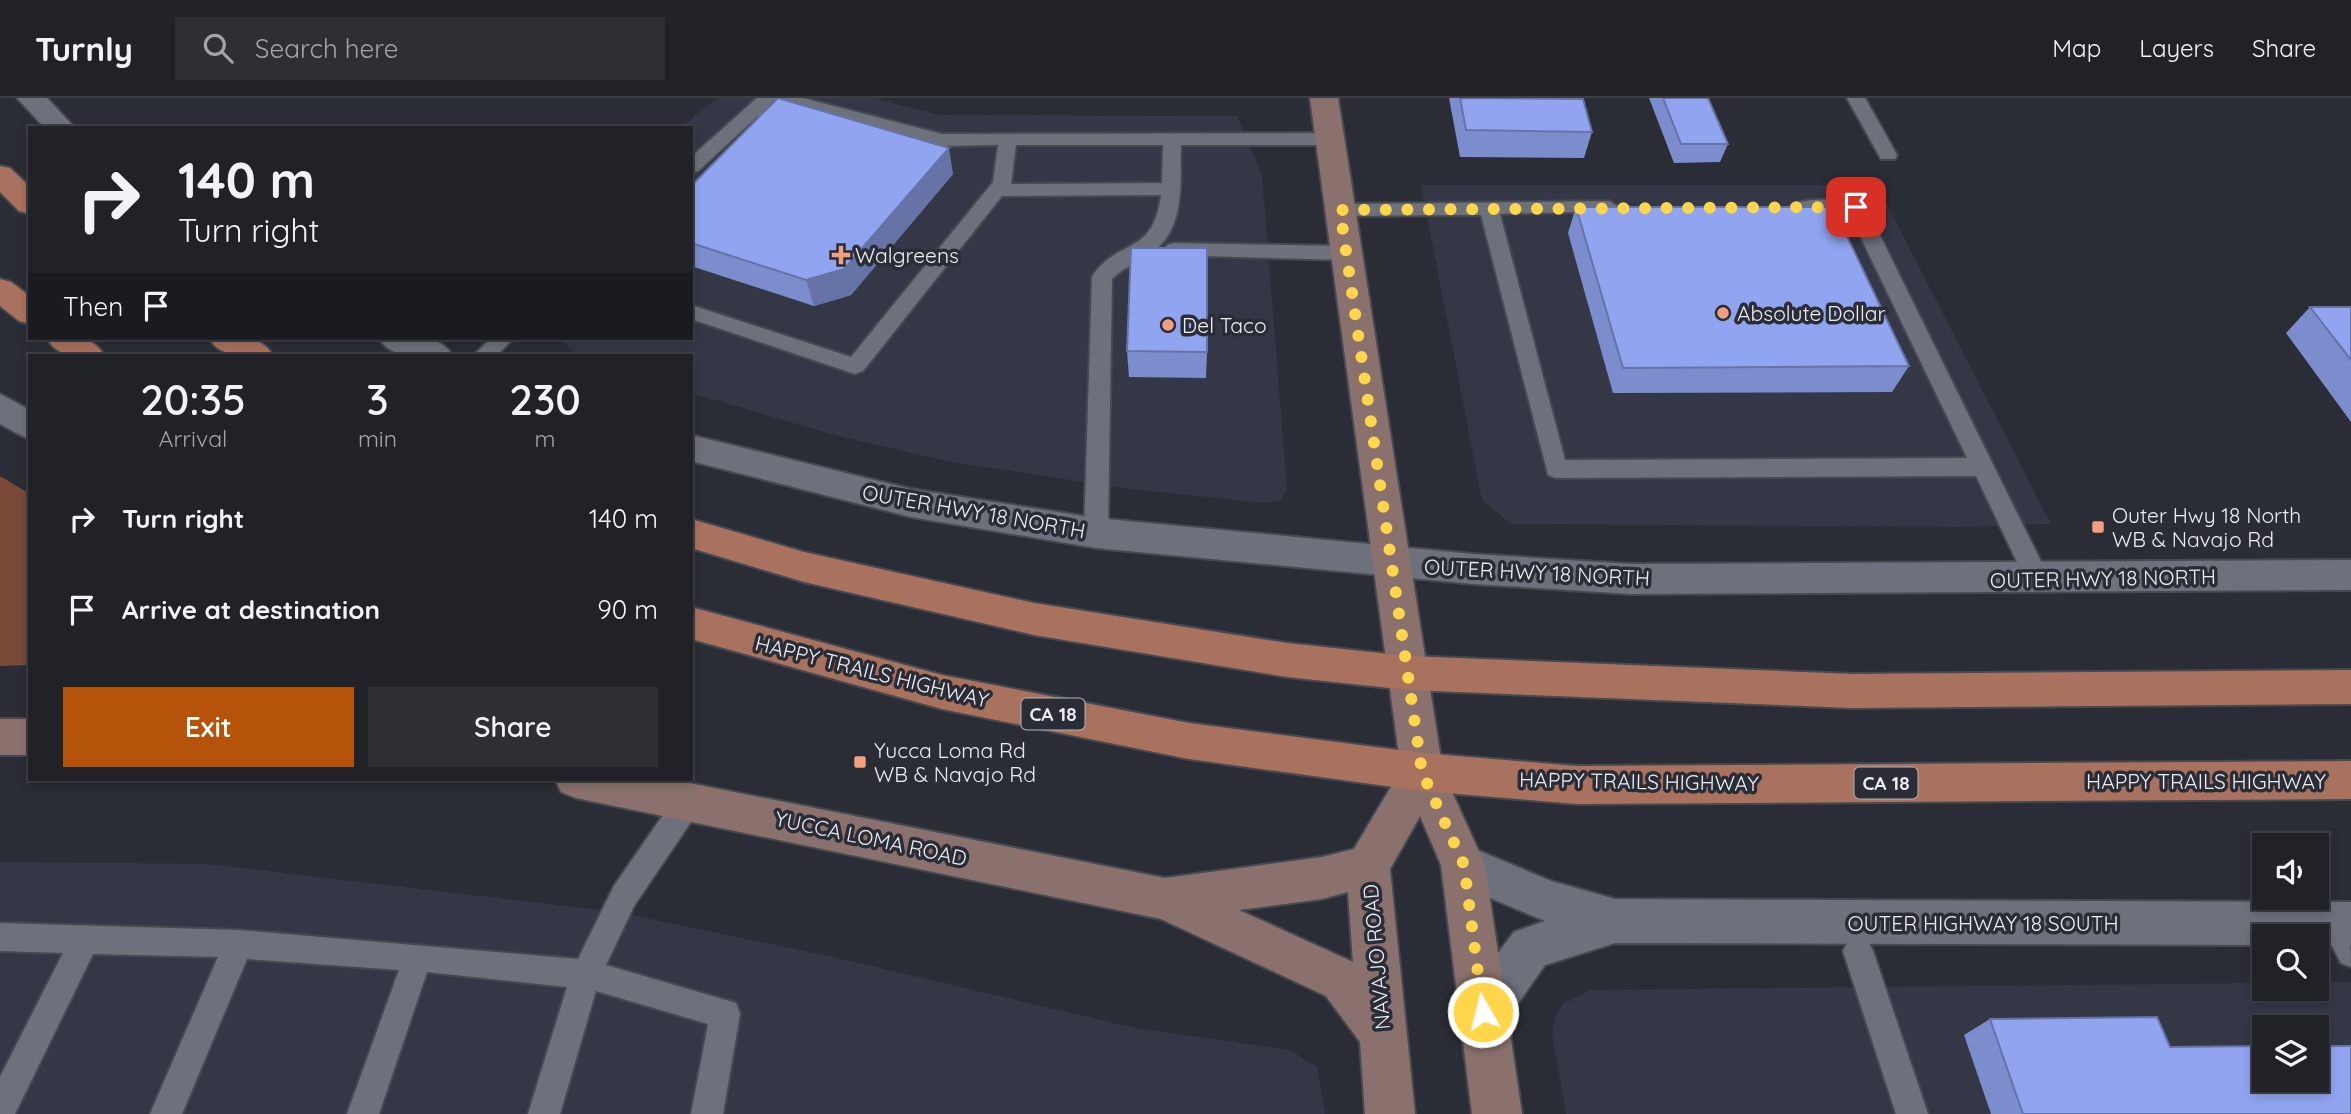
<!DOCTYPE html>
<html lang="en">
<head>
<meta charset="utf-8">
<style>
  :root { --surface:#202228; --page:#2d2f34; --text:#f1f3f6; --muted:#a2a4a8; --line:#3d3f45; --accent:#b45309 }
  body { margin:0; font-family:Quicksand,sans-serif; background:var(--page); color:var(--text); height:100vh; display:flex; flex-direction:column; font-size:26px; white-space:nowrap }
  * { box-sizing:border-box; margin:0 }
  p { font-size:23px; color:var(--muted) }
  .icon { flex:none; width:38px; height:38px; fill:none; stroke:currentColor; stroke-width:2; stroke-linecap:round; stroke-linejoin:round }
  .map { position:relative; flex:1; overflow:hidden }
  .drawer { position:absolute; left:28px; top:256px; width:665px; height:427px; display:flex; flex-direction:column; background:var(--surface); border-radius:0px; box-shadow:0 4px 10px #0003,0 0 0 2px var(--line) }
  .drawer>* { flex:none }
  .hud { position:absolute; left:28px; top:28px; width:665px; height:214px; border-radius:0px; box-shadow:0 4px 10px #0003,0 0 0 2px var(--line); background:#202228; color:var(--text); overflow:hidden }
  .fabs { position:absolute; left:2252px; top:735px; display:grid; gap:14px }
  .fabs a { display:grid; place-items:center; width:77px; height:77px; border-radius:0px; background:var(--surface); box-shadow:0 4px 10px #0003,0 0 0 2px var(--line); font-size:35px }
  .pin { position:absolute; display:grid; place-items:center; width:60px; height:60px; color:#fff; margin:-30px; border-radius:14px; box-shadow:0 4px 10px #0006 }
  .me { position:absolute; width:77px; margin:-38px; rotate:352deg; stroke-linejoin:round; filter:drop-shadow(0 0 5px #0008) }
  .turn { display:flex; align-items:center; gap:24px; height:147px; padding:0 35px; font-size:32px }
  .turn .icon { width:91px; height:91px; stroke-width:2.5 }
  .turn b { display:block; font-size:49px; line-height:60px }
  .then { display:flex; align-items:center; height:66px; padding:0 35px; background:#0003; gap:14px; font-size:26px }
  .eta { display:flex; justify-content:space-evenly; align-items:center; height:119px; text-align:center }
  .eta b { font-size:42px; font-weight:600; line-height:49px }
  .primary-button { display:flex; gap:14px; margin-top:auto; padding:14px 35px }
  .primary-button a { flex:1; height:80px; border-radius:0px; background:var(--accent); color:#fff; font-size:28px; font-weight:600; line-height:80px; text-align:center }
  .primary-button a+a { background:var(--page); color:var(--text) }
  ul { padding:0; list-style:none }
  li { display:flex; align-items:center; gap:21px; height:91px; padding:0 35px }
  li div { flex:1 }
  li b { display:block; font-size:26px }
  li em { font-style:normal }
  header { display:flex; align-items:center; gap:42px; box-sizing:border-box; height:98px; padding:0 35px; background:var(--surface); border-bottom:2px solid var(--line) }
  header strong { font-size:33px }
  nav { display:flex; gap:38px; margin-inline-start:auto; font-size:24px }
  .search { width:490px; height:63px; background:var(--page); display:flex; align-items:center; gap:18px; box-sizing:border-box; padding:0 24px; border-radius:0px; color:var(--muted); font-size:26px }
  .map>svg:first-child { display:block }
</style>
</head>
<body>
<header>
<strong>Turnly</strong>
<div class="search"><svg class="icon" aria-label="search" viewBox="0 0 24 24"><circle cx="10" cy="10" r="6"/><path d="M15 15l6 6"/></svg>Search here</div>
<nav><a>Map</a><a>Layers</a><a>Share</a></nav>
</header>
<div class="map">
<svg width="2351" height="1016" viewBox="0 0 2351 1016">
  <rect width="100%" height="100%" fill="#2b2d36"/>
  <path fill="#343846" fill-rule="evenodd" d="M718,0H873L939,17L1237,18L1262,78L1287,392L1280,402L1265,405L1131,391L951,364L835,337L691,295V257H575L565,245L550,240H691V30H679Z
    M1421,87H1877L2051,426L1967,429L1511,426L1482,402Z
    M0,764L208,766L617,814L833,859L1135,930L1290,952L1317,969L1325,1016H0Z
    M2317,884H2351V1016H1566L1552,936L1555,919L1564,905L1591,892L2264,885V891H2317ZM2264,929H2317V982H2264Z"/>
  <path fill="#794a37" d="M0,378L30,396V567L0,568Z"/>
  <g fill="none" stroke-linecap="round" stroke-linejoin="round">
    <g stroke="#474950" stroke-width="4">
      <path id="service" d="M757,0H803L942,36L1330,35L1339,41L1330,47H1181C1180,83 1186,129 1153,154C1139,164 1124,169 1112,181L1108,435L1104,442L1096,444L1088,442L1084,435L1092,179C1117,139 1153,160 1161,97L1002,98L863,273L855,276L691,221V207L851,259L993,84L998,47L942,48L774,2L768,9L802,18L805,22L802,26L796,27L758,18L698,73L691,75V59ZM1016,47H1163L1162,85L1011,86Z
        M1847,0H1865L1897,57L1895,61H1881Z
        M1609,103L1619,109L1616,113L1500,116L1565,362L1967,360L1849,115H1799L1789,109C1797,99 1858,99 1866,109L2049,480L2046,487L2037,490L2028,487L1976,378L1556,380L1548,377L1481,117L1340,118L1330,112L1340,106Z
        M1174,145L1346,148L1356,155L1346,162L1167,157L1164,152L1167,147Z
        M491,240H514L497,257H474Z
        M689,691L699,694L703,703L699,712L634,808L606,867L736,905L740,916L723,1016H691L708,926L596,893L560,1016H528L567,889L427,874L379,1016H347L399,872L247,861L182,1016H150L218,859L93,856L15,1016H0V979L63,855L0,853V825L239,832L578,861L614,788L679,694Z
        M2335,813C2351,822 2351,848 2351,869L2341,865L2321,827L2325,817Z
        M1858,839L1868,843L1873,853L1928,1016H1896L1843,853L1848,843Z"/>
    </g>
    <g stroke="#474950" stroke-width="4">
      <path id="tertiary" d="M17,0H47L75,30H45Z
        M379,240C402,240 438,233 452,257C429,258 391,263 379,240Z
        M0,296L30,312V342L0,326Z
        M691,337L911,391L1096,420L1473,456L1631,466L2351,462V492L1631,496L1473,486L1096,450L911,419L691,363Z
        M1463,746L1551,783L1615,801L2351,804V848H2317V838H2264V847L1615,845L1545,867L1500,931L1483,938L1466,931L1459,914L1466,897L1514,834L1545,823L1447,782L1441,767L1447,752Z"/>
    </g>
    <g stroke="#474950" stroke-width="4">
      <path id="secondary" d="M1310,0H1338L1443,674L1485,767L1522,1016H1472L1441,767L1420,718L1390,771L1415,1016H1365L1360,944L1326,898L1161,821L576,700L561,694L555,681H669L1165,780L1322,759L1354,751L1401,672ZM1348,794L1353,864L1239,812L1322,801Z
        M0,621H30V657H0Z"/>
    </g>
    <g stroke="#474950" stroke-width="4">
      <path id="primary" d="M0,68L10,70L30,89V116L19,113L0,94Z
        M0,181L11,184L30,198V226L19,223L0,208Z
        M47,240C69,240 91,235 104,257C82,258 58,262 47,240Z
        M209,240C232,240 259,234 273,257C250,258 221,262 209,240Z
        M691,421L804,454L1034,505L1287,545L1408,558L1852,576L2351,572V606L1852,610L1408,592L1287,579L1034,537L804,484L691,450Z
        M691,509L942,577L1189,625L1422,655L1576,668L2351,663V701L1576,706L1422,693L1189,661L942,611L691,541Z"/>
    </g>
    <use href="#service" fill="#6d717b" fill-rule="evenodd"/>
    <use href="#tertiary" fill="#6d717b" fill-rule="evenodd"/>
    <use href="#secondary" fill="#8b716d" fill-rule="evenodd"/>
    <use href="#primary" fill="#a9725e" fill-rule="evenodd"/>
  </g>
  <path fill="#7c8dce" d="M1449,0H1511L1592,34L1584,60L1460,59Z
    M1649,0H1708L1728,46L1720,64L1674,65Z
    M953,76L851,197L814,208L691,168V88Z
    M1576,109L1909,268L1892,294L1613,295L1568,135Z
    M2310,209H2351V324L2286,235Z
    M1127,253L1207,254L1206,280L1129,279Z
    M1990,921L2170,949L2351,1016H1991L1964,937Z"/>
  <path fill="#6573a7" d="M949,50L953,76L851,197L814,208L806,182Z"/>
  <path fill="#90a4ef" stroke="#6573a7" stroke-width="2" d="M778,0L949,50L844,171L806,182L691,145V88Z
    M1460,0L1583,1L1592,34L1466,32Z
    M1663,0H1708L1728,46H1681Z
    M1576,109H1833L1909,268L1623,270Z
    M1131,150H1207V254L1127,253Z
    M2310,209H2351V262Z
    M2157,919L2170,949L2264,948V982H2317V948H2351V1016H2023L1990,921Z"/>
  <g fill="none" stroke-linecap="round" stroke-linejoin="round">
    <path stroke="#ffd54a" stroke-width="12" stroke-dasharray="0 21.6" d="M1483,914L1464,767L1422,674L1340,112L1856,109"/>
  </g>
  <g fill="#f2a07f" stroke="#2b2d36" stroke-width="2.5">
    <path d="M837.5 146.5h7v7h7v7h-7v7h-7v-7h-7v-7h7z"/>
    <circle cx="1723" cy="215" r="7"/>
    <circle cx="1168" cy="227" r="7"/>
    <rect x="2091" y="422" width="14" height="14" rx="3.5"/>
    <rect x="853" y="657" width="14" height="14" rx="3.5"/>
  </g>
  <g text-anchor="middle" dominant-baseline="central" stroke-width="7" stroke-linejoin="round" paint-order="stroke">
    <g fill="#2b2d36" stroke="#b1b3ba" stroke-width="2">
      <rect x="1021.5" y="600.5" width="63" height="31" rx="5"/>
      <rect x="1854.5" y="669.5" width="63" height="31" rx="5"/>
    </g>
    <g font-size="19" font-weight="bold" fill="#ebedf3">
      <text x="1053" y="616">CA 18</text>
      <text x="1886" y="685">CA 18</text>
    </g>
    <g font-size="21" fill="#ebedf3" stroke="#2b2d36" text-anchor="start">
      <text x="855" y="157">Walgreens</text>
      <text x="1737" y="215">Absolute Dollar</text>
      <text x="1182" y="227">Del Taco</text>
      <text x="2112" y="417">Outer Hwy 18 North<tspan x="2112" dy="24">WB &amp; Navajo Rd</tspan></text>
      <text x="874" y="652">Yucca Loma Rd<tspan x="874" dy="24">WB &amp; Navajo Rd</tspan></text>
    </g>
    <g font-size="21" fill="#ebedf3" stroke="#2b2d36">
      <text transform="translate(974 413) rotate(10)">OUTER HWY 18 NORTH</text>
      <text transform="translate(1537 474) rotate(3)">OUTER HWY 18 NORTH</text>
      <text transform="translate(2103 480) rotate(-1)">OUTER HWY 18 NORTH</text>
      <text transform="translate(872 573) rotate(14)">HAPPY TRAILS HIGHWAY</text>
      <text transform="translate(1639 683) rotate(1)">HAPPY TRAILS HIGHWAY</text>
      <text x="2206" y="683">HAPPY TRAILS HIGHWAY</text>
      <text transform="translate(871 740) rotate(12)">YUCCA LOMA ROAD</text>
      <text x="1983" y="825">OUTER HIGHWAY 18 SOUTH</text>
      <text transform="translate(1376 859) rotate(-95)">NAVAJO ROAD</text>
    </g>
  </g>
</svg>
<div class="fabs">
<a><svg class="icon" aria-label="sound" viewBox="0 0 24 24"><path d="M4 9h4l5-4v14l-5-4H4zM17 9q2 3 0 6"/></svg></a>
<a><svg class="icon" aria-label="search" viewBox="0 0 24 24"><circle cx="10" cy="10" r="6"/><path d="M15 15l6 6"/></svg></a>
<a><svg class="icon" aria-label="layers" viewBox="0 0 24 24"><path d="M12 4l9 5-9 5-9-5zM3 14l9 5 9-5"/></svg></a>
</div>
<div class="pin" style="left:1856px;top:109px;background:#d93025"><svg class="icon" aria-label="arrive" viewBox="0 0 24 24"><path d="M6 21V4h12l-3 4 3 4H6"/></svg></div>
<svg class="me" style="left:1483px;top:914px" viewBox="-20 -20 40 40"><circle r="17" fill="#ffd54a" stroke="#fff" stroke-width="3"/><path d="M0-11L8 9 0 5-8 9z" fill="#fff"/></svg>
<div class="hud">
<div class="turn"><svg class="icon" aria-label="right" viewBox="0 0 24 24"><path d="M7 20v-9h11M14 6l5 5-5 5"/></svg><div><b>140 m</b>Turn right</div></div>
<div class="then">Then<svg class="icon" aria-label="arrive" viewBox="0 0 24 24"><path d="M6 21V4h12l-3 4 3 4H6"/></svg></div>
</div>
<section class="drawer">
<div class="eta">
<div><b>20:35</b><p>Arrival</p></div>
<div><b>3</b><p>min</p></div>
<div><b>230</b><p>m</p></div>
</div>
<ul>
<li><svg class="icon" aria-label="right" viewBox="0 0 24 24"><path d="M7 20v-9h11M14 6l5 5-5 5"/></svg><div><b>Turn right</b></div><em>140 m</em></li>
<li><svg class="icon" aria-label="arrive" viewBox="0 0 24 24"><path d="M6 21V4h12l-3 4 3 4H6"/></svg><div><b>Arrive at destination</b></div><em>90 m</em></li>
</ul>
<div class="primary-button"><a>Exit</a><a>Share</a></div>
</section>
</div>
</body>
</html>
